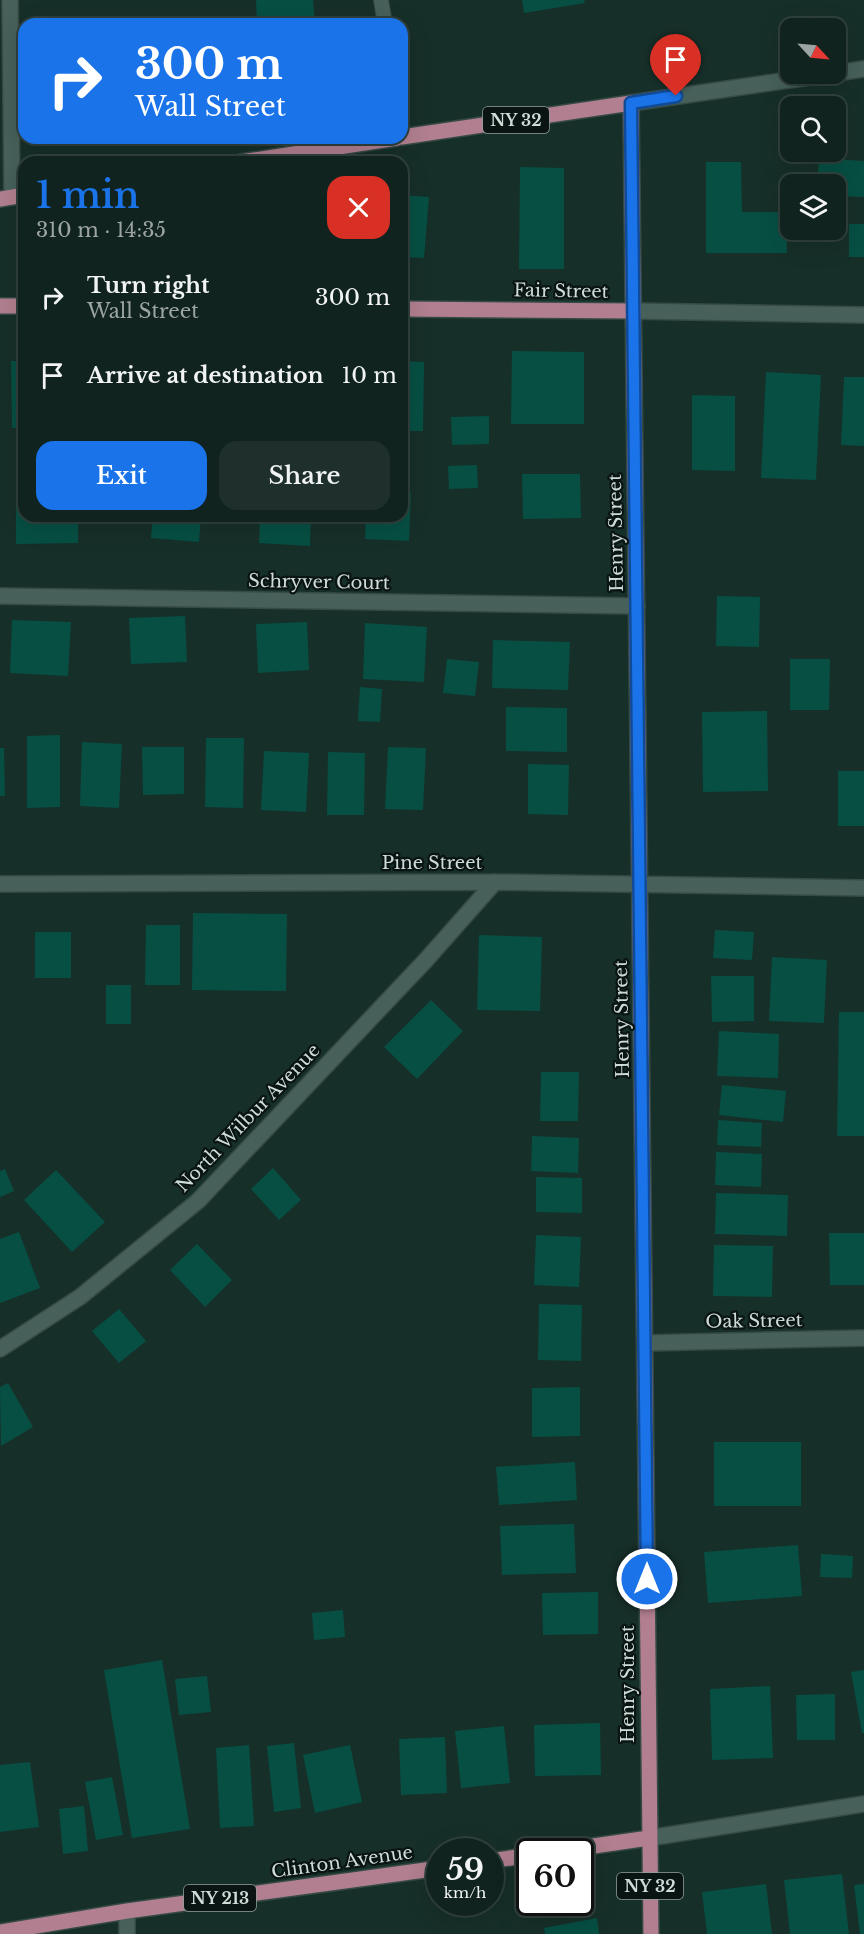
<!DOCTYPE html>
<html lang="en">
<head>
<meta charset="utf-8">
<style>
  :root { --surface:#11231f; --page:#1e2f2c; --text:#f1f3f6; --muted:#9ca4a4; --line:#30403d; --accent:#1a73e8 }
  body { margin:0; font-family:"Libre Baskerville",serif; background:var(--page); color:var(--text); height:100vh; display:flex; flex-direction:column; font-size:22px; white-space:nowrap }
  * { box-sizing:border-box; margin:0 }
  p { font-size:20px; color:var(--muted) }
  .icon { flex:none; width:33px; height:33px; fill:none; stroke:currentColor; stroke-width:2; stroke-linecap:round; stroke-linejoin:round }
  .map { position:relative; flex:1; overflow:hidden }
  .panel { position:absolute; left:18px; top:156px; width:390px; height:366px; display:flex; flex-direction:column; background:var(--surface); border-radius:18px; box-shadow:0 6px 24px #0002,0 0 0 2px var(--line) }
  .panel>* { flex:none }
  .hud { position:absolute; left:18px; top:18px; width:390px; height:126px; border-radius:18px; box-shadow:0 6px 24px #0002,0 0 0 2px var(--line); background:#1a73e8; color:#fff; overflow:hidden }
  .needle { width:39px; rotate:116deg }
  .tools { position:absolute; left:780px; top:18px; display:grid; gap:12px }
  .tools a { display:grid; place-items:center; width:66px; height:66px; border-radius:12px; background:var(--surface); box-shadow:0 6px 24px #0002,0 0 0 2px var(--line); font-size:30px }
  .speed { position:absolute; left:426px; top:1838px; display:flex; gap:12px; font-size:30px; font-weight:700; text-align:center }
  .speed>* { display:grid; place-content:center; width:78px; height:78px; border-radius:50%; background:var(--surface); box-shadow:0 6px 24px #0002,0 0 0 2px var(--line); line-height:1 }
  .speed small { font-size:15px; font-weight:400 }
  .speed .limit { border:3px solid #111; border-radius:9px; background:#fff; color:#111 }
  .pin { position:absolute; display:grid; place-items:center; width:51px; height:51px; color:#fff; margin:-62px -26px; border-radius:50% 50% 50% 0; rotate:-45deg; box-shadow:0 0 6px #0007 }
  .pin .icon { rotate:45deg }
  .me { position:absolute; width:66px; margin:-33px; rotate:0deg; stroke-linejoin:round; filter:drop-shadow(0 0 4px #0008) }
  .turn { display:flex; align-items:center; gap:21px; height:126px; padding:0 18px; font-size:27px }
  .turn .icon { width:78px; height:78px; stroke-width:2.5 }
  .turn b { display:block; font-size:42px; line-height:51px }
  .round { display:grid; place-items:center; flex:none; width:63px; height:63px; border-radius:18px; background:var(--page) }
  .overview { display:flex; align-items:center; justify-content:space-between; height:102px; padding:0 18px }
  h1 { font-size:36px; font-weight:600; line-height:45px; color:var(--accent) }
  .cta { display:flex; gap:12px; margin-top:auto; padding:12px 18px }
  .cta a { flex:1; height:69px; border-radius:18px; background:var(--accent); color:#fff; font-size:24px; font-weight:600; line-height:69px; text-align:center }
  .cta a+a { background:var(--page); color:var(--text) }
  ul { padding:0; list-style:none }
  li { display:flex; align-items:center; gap:18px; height:78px; padding:0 18px }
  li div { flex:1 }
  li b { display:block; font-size:22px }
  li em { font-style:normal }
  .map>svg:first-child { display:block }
</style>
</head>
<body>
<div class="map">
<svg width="864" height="1934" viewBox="0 0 864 1934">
  <rect width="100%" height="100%" fill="#172f29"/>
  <path fill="#074f43" d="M256,0H313L315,24H257Z
    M522,0H584L585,3L524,13Z
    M819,158L864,161V197L836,196V184H817Z
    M706,162H741L742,212H786L787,253H706Z
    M520,167L564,168V269H519Z
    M402,195L429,197L424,258L402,257Z
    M849,224H864V257H849Z
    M512,351L584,352V424H511Z
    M11,361H24V428H12Z
    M402,361L424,362L423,431H402Z
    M766,372L821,375L816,480L761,478Z
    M844,377H864V446L841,445Z
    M692,395L735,396V471L692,470Z
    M489,416V444L452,445L451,417Z
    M477,465L478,488L449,489L448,466Z
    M522,474H580L581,518L523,519Z
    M402,492L411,493L409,541L365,539L366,516H402Z
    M16,498H24V516H78V543L16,544Z
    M153,516H201L199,542L151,538Z
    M234,516H251L250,524H234Z
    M260,516H311L310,546L259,543Z
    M717,596L760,597L759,647L716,646Z
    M185,616L187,662L131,664L129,618Z
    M12,620L71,622L68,676L10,673Z
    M307,622L309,670L258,673L256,624Z
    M365,623L427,627L424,682L363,679Z
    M493,640L570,642L568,690L492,688Z
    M447,659L479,662L475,696L443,693Z
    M790,659H830L829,710H790Z
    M360,687L382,689L380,722L358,721Z
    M506,707L567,708V752L506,751Z
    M767,711L768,791L703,792L702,712Z
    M60,735V807L27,808V736Z
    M206,738H244L243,808L205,807Z
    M82,742L122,744L119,808L80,806Z
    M142,747H184V794L143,795Z
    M388,747L426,748L423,810L385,809Z
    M0,748H4L5,796H0Z
    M264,751L309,753L306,812L261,810Z
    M328,752L365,753L364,815H327Z
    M528,764L569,765L568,815L528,814Z
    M838,771H864V826H838Z
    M193,913L287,914L286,991L192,990Z
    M146,925H180V985H145Z
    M715,930L754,932L752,960L713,958Z
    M35,932H71V978H35Z
    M479,935L542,937L540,1011L477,1010Z
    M772,957L827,960L824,1023L769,1021Z
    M711,976H754V1021L712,1022Z
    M106,985H131V1024H106Z
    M431,1000L463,1031L417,1079L384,1047Z
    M839,1012H864V1136H837Z
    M719,1031L779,1034L778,1078L717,1076Z
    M541,1072H579L578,1121H540Z
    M722,1085L786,1091L783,1122L719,1115Z
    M718,1120L762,1123L761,1147L717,1145Z
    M532,1136L579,1138L578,1173L531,1171Z
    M716,1152L762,1154L761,1187L715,1185Z
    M273,1168L301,1200L279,1220L251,1189Z
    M5,1169L14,1191L0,1197V1171Z
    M56,1170L105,1222L72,1252L24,1200Z
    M536,1177L582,1178V1213L536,1212Z
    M716,1193L788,1195L787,1236L715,1234Z
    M19,1232L40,1288L0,1303V1239Z
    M829,1233H864V1285H830Z
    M536,1235L581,1237L579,1287L534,1285Z
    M197,1244L232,1280L205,1307L170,1270Z
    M714,1245L773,1246L772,1297L713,1296Z
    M539,1304L582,1305L581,1361L538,1360Z
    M119,1309L146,1341L119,1363L92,1331Z
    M8,1383L33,1427L1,1446L0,1387Z
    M580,1387V1436L532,1437V1388Z
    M714,1442H801V1506H714Z
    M575,1462L577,1500L499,1505L496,1467Z
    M574,1524L576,1573L502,1575L500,1526Z
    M798,1545L802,1596L708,1603L704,1552Z
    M821,1554L853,1556L852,1578L820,1577Z
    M598,1592V1634L543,1635L542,1593Z
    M343,1610L345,1637L314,1640L312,1613Z
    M162,1660L190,1829L132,1838L104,1670Z
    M864,1670V1733H862L851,1672Z
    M207,1676L211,1712L179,1715L175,1679Z
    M770,1686L773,1758L712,1760L710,1689Z
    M835,1694V1740H797L796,1695Z
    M600,1723L601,1775L535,1776L534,1725Z
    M504,1726L510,1783L461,1788L455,1731Z
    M445,1737L447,1793L401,1795L399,1739Z
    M294,1743L301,1808L274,1812L267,1746Z
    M249,1745L254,1826L220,1828L216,1748Z
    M350,1745L362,1802L315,1813L303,1755Z
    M30,1762L39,1827L0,1832V1765Z
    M112,1777L123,1835L96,1840L85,1782Z
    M84,1806L88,1851L63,1854L59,1809Z
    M842,1874L849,1934H790L784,1880Z
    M766,1884L772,1934H707L702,1892Z
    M864,1884V1934H860L854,1885Z
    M597,1918L599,1934H545L544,1928Z"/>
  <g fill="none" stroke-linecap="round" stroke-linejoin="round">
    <g stroke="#364a45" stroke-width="16">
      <path id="lane" d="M381,0L385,24"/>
    </g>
    <g stroke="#364a45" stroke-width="18">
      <path id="street" d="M10,0L12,197
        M836,73L864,69
        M631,103L830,74
        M633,311L864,315
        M0,596L637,606
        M0,884L495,882L864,888
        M645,1343L864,1338
        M0,1349L80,1297L198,1201L426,960L495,882
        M649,1838L864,1804
        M127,1911V1934"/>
    </g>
    <g stroke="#364a45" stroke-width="18">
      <path id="primary" d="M402,137L631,103L651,1934
        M241,162L397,138
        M0,199L24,195
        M0,306H24
        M402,309L633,311
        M559,1851L649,1838
        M490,1861L530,1855
        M0,1932L127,1911L440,1868"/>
    </g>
    <use href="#lane" stroke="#47605a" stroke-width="14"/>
    <use href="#street" stroke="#47605a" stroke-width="15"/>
    <use href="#primary" stroke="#b17f8f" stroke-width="15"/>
  </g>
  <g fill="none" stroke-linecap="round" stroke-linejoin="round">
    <g stroke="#114b97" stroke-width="15">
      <path id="route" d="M647,1579L631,103L676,96"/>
    </g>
    <use href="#route" stroke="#1a73e8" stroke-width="10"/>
  </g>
  <g text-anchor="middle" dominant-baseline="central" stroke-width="4.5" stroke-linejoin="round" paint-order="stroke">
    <g fill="#0a1412" stroke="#93a09d" stroke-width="1.5">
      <rect x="483" y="107" width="66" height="26" rx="4.5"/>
      <rect x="617" y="1873" width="66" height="26" rx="4.5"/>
      <rect x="184" y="1885" width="72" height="26" rx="4.5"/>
    </g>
    <g font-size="16" font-weight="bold" fill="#cedcd8">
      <text x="516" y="120">NY 32</text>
      <text x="650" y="1886">NY 32</text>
      <text x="220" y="1898">NY 213</text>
    </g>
    <g font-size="18" fill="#cedcd8" stroke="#0a1412">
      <text transform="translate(561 291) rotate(1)">Fair Street</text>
      <text transform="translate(616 533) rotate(-91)">Henry Street</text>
      <text transform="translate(319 582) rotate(1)">Schryver Court</text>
      <text x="432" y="863">Pine Street</text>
      <text transform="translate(622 1019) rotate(-91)">Henry Street</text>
      <text transform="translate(248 1118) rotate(-46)">North Wilbur Avenue</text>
      <text transform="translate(754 1321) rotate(-1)">Oak Street</text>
      <text transform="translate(628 1684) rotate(-90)">Henry Street</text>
      <text transform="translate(342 1862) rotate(-8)">Clinton Avenue</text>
    </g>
  </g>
</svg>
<div class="tools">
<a><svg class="needle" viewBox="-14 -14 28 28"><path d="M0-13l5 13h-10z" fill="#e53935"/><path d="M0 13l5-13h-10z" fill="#9ca4a4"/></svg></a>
<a><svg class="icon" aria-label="search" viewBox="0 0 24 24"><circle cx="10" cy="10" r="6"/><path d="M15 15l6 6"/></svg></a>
<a><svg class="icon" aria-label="layers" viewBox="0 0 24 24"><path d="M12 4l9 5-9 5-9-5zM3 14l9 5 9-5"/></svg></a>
</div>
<div class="speed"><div>59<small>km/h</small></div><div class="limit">60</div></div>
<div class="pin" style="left:676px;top:96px;background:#d93025"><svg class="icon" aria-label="arrive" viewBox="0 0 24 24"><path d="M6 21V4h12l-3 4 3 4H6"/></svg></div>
<svg class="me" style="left:647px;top:1579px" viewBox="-20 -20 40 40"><circle r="17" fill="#1a73e8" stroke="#fff" stroke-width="3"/><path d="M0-11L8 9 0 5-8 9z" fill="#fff"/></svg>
<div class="hud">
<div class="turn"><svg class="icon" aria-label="right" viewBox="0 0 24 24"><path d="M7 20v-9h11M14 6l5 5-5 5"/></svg><div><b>300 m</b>Wall Street</div></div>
</div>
<section class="panel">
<div class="overview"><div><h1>1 min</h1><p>310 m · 14:35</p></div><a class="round" style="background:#d93025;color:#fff"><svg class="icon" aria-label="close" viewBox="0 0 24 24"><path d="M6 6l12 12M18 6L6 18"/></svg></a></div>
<ul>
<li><svg class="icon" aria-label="right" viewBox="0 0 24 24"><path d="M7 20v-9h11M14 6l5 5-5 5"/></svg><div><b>Turn right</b><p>Wall Street</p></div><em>300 m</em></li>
<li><svg class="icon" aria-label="arrive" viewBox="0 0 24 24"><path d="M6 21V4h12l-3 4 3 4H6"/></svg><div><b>Arrive at destination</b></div><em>10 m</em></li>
</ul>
<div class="cta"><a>Exit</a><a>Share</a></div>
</section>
</div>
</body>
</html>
